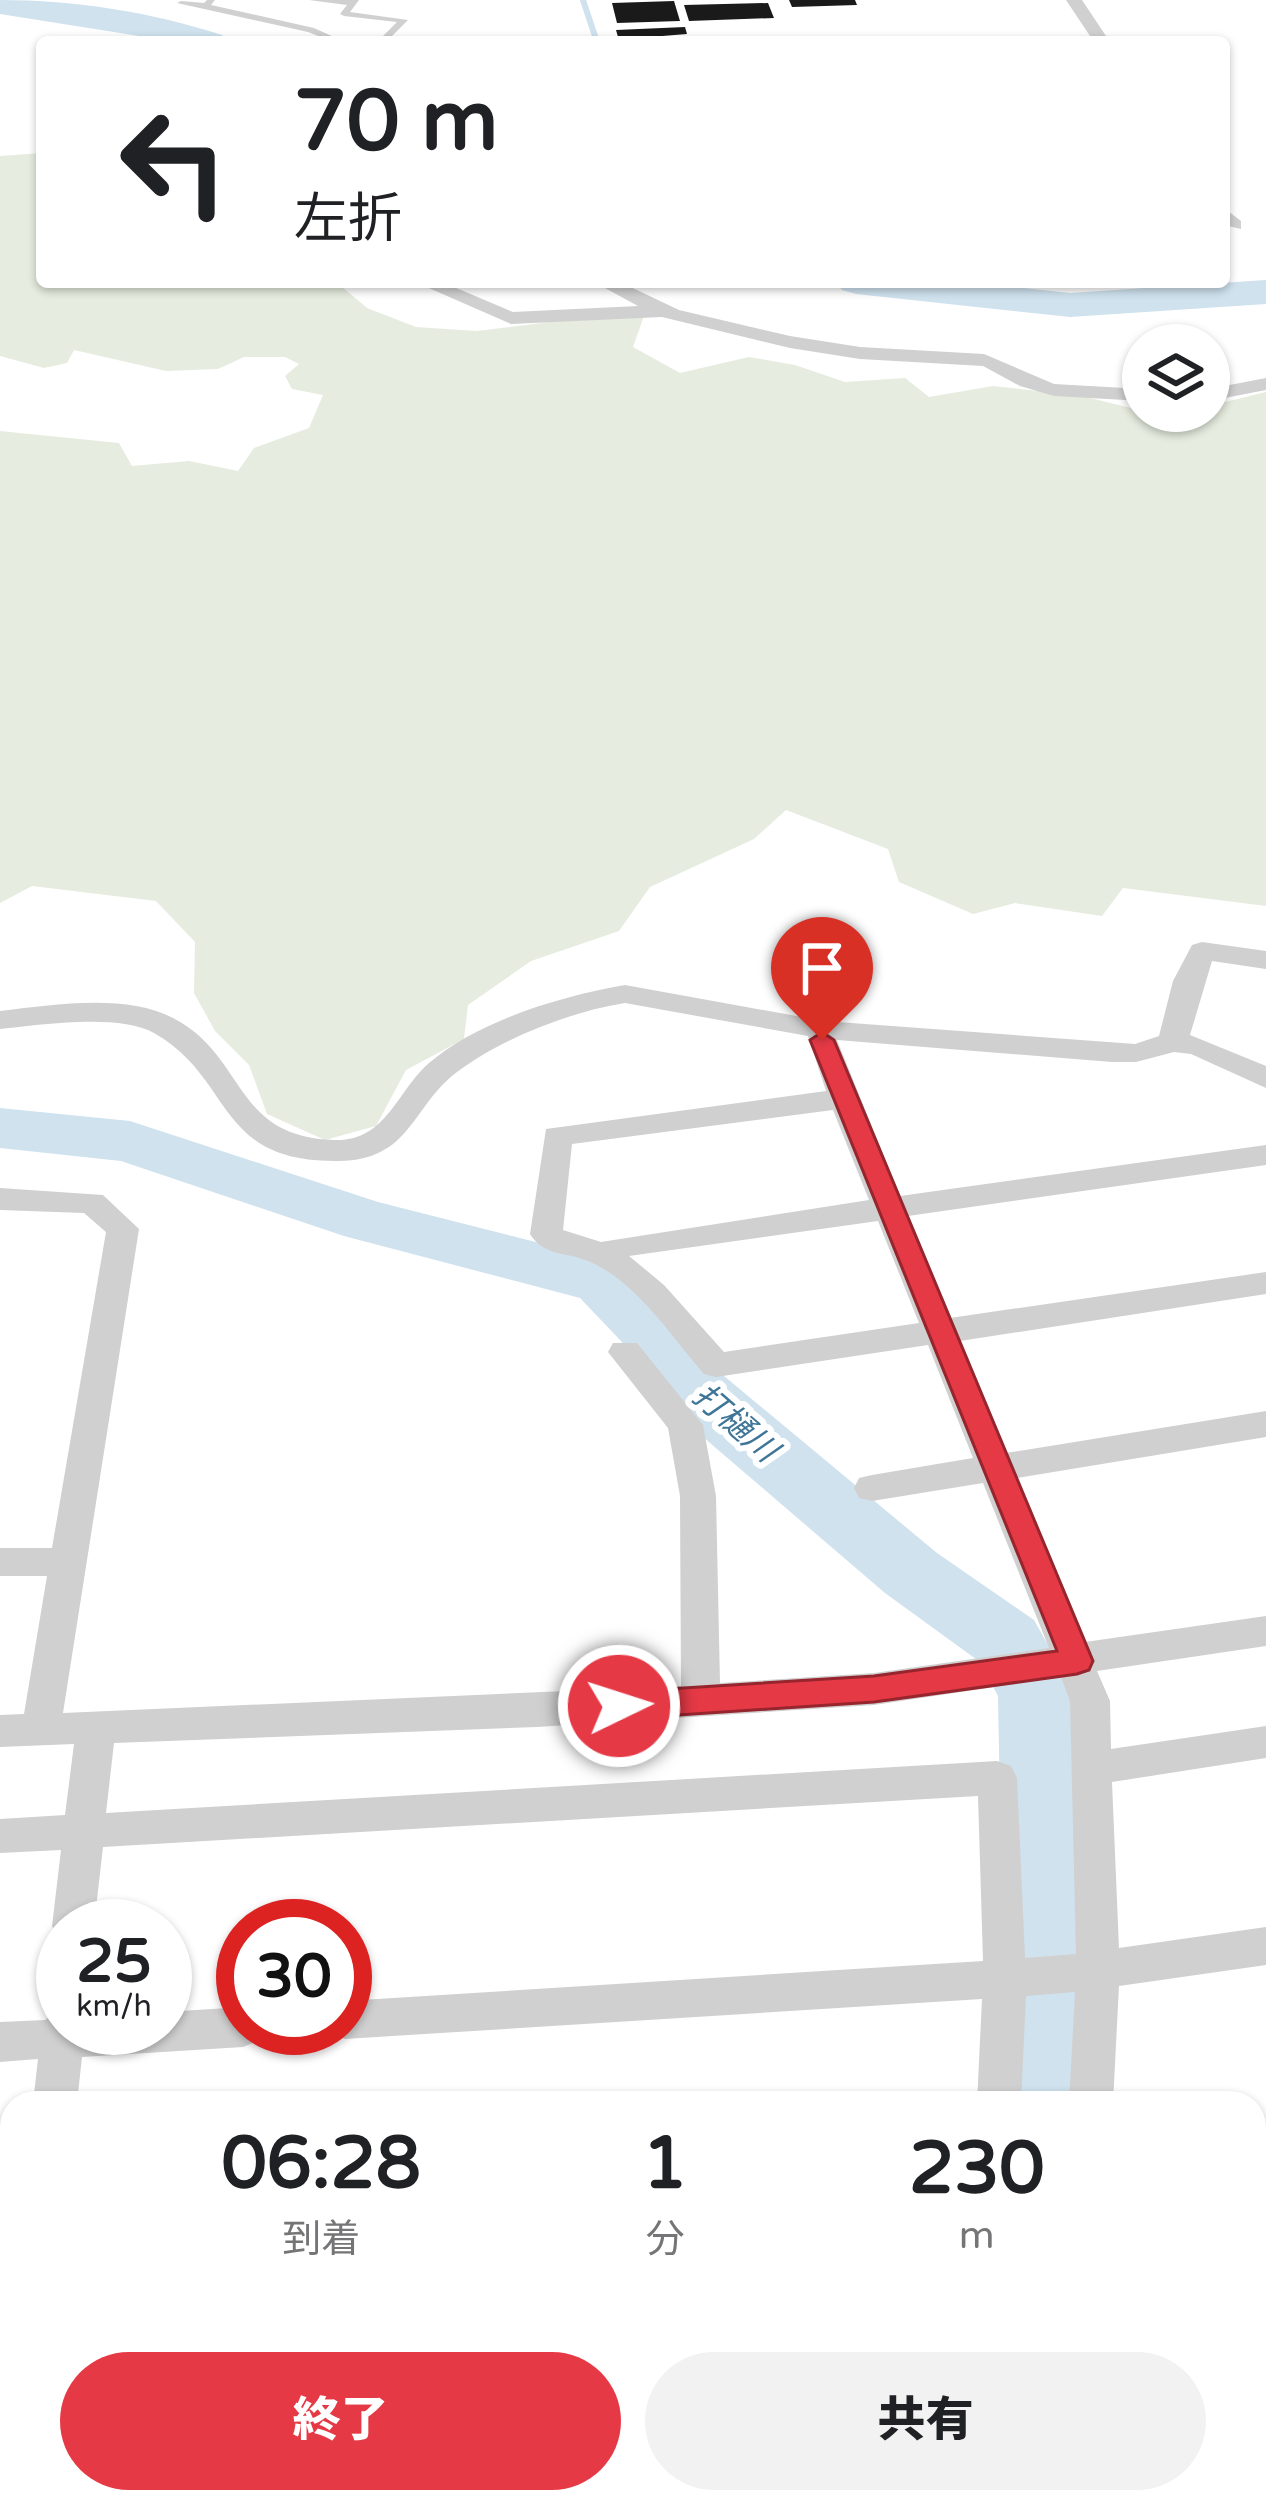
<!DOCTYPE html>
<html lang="ja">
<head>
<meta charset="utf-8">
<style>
  :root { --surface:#fff; --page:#f2f2f2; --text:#202124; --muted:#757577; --accent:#e63946 }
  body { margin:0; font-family:"Varela Round","Noto Sans JP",sans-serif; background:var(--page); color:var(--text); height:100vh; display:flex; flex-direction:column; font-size:45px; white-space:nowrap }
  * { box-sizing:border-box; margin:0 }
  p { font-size:39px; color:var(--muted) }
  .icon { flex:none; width:66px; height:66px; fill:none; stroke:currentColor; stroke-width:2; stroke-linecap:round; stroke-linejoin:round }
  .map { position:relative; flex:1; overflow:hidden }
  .sheet { position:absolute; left:0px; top:2091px; width:1266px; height:423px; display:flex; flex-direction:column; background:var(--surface); border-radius:36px 36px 0 0; box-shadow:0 3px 9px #0004 }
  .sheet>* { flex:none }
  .guide { position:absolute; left:36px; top:36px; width:1194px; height:252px; border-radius:12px; box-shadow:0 3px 9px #0004; background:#fff; color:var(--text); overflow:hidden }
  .tools { position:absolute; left:1122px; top:324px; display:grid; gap:24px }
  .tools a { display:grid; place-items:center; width:108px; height:108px; border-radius:50%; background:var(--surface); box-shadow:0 3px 9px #0004; font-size:60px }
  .speed { position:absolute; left:36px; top:1899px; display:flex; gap:24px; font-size:60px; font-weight:700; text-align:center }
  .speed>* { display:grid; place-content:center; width:156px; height:156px; border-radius:50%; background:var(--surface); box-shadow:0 3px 9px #0004; line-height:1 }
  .speed small { font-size:30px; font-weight:400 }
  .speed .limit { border:18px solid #d22; background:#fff; color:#111 }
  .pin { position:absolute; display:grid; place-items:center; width:102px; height:102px; color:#fff; margin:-123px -51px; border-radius:50% 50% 50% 0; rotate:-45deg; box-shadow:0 0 12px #0007 }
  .pin .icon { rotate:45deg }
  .me { position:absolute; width:132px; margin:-66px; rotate:86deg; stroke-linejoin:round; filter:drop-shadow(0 0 9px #0008) }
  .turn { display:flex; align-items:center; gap:42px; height:252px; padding:0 60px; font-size:54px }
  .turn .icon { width:156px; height:156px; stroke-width:2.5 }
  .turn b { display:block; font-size:84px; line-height:102px }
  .eta { display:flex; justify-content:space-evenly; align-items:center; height:204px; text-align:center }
  .eta b { font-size:72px; font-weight:800; line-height:84px }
  .action { display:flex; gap:24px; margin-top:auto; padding:24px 60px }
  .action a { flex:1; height:138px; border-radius:72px; background:var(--accent); color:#fff; font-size:48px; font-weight:800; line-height:138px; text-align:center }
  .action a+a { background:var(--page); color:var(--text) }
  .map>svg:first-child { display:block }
</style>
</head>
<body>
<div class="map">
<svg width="1266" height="2513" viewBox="0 0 1266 2513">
  <rect width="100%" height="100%" fill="#fff"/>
  <path fill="#e6ecdf" d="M42,153V282H336L367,308L416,327L477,331L590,317L644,316L633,347L680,373L749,357L795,365L845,382L905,378L929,397L993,386L1082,396L1143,411H1209V406L1266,392V906L1123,888L1102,916L1015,903L973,914L899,882L888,849L786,810L754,839L650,887L619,931L531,961L468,1005L464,1039L406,1070L376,1126L325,1140L267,1114L249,1065L215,1031L194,993L195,942L156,901L32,886L0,903V431L119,443L132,466L189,461L238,471L254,448L309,428L323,395L292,389L285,376L299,364L285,357H244L218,369L166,371L74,350L67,363L44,368L0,356V156Z"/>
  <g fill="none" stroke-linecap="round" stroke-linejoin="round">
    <path stroke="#cfe2ee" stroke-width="6" d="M583,0L597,42"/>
    <path fill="#cfe2ee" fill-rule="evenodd" d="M0,0C75,0 151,12 222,35L227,42H177L0,14Z
      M1266,280V304L1070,317L856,294L842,290L836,282H967L1070,293Z
      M0,1108L130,1121L378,1202L627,1265L669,1307L718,1371L937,1553L1034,1620L1076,1695L1086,1907L1081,2103H993L1002,1907L998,1696L980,1662L885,1593L668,1407L621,1341L580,1298L344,1236L121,1161L0,1148Z
      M986,2502H1086V2513H986Z"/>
  </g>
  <path fill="#1a1a1a" d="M789,0H855L857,5L792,7Z
    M674,1L680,21L617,23L612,3Z
    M768,3L774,18L689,21L684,5Z
    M685,27L687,34L650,37H618L616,30Z"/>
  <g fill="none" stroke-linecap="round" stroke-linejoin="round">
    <path fill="#d0d0d0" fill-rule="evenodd" d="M207,0H215L211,5L314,28L345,42H334L308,32L177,3L181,1L204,3Z
      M309,0H359L350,12L408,20L386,42H377L397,22L344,16L340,14L347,5Z"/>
    <path fill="#d0d0d0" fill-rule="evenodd" d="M1066,0H1082L1110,42H1094Z
      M1224,208L1241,221V229L1224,225Z
      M415,282H442L513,312L638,306L594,282H620L679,310L790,336L860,347L984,354L1054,384L1143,389V401L1054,396L1020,386L983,366L860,359L790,348L662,317L511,324Z
      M1266,378V390L1209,401V389Z
      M1202,942L1266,951V969L1212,961L1190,1035L1266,1066V1088L1191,1054L1174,1052L1136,1062H1112L837,1040L900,1196L1266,1145V1165L908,1216L950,1318L1266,1272V1294L960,1341L1006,1453L1266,1411V1437L1017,1478L1085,1642L1266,1616V1646L1097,1671L1110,1701L1111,1749L1266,1726V1758L1112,1782L1119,1948L1266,1927V1965L1119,1986L1113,2103H1069L1075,1992L1026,1996L1021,2103H977L982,1999L345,2039L327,2028H345V2001L983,1961L978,1796L103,1847L94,1926H63V1941L58,1939L52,1926L61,1850L0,1853V1819L65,1815L74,1744L0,1747V1715L24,1714L47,1576H0V1548H52L106,1232L84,1213L0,1210V1188L103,1195L139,1229L63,1713L681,1686L680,1496L668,1428L608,1352L613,1343H637L703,1425L716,1496L720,1683L874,1673L1049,1648L983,1483L872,1501L859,1498L854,1488L859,1478L872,1475L973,1458L928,1345L716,1377L704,1374C671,1336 636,1281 588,1261C567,1252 543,1256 530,1234L546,1129L826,1091L808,1036L625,1003C569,1012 503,1038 457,1072C411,1107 411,1160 339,1161C214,1163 235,1079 154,1033C119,1013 39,1025 0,1029V1011C52,1005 125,993 173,1018C247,1056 232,1137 334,1140C386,1142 396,1092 429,1063C479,1020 562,996 625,985L824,1021L1135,1044L1159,1036L1173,981L1192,945ZM833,1110L869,1200L601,1242L563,1230L572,1144ZM878,1221L919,1323L724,1352L664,1285L629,1256ZM1061,1677L1070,1701L1076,1954L1025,1958L1017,1778L1011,1766L997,1761L106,1813L114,1743L537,1727L874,1705Z
      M243,2007V2028H264L258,2041L243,2047L82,2057L77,2103H33L38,2059L0,2062V2022L45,2020L63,2008V2028H165V2012Z
      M1266,2161V2203L1254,2206V2164Z
      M12,2256V2302L0,2303V2257Z
      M1266,2301V2347L1254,2349V2303Z
      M12,2456V2502H34L33,2513H0V2461Z
      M381,2502H583L578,2513H376Z
      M831,2502H881L880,2513H830Z"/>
  </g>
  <path fill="#e63946" stroke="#96252e" stroke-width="3" d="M822,1032L834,1040L1093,1661L1089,1670L1077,1674L874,1702L619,1719L608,1715L603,1706L608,1696L619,1692L874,1676L1057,1651L810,1040Z"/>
  <g text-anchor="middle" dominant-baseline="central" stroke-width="12" stroke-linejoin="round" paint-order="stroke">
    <g font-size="33" font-style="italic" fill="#3f7597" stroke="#fff">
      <text transform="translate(735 1423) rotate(41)">打樋川</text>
    </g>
  </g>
</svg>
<div class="tools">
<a><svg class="icon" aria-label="layers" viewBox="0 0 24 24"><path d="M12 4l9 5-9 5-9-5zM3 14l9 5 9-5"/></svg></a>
</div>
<div class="speed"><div>25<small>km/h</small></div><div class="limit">30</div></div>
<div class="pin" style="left:822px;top:1040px;background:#d93025"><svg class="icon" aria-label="arrive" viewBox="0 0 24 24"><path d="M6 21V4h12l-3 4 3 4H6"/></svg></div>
<svg class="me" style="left:619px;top:1706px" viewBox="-20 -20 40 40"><circle r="17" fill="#e63946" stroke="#fff" stroke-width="3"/><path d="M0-11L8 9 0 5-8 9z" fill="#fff"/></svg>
<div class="guide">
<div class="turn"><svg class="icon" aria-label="left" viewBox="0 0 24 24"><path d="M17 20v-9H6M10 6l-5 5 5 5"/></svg><div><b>70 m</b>左折</div></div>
</div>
<section class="sheet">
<div class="eta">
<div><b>06:28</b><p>到着</p></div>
<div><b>1</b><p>分</p></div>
<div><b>230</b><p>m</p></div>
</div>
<div class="action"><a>終了</a><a>共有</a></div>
</section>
</div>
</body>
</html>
